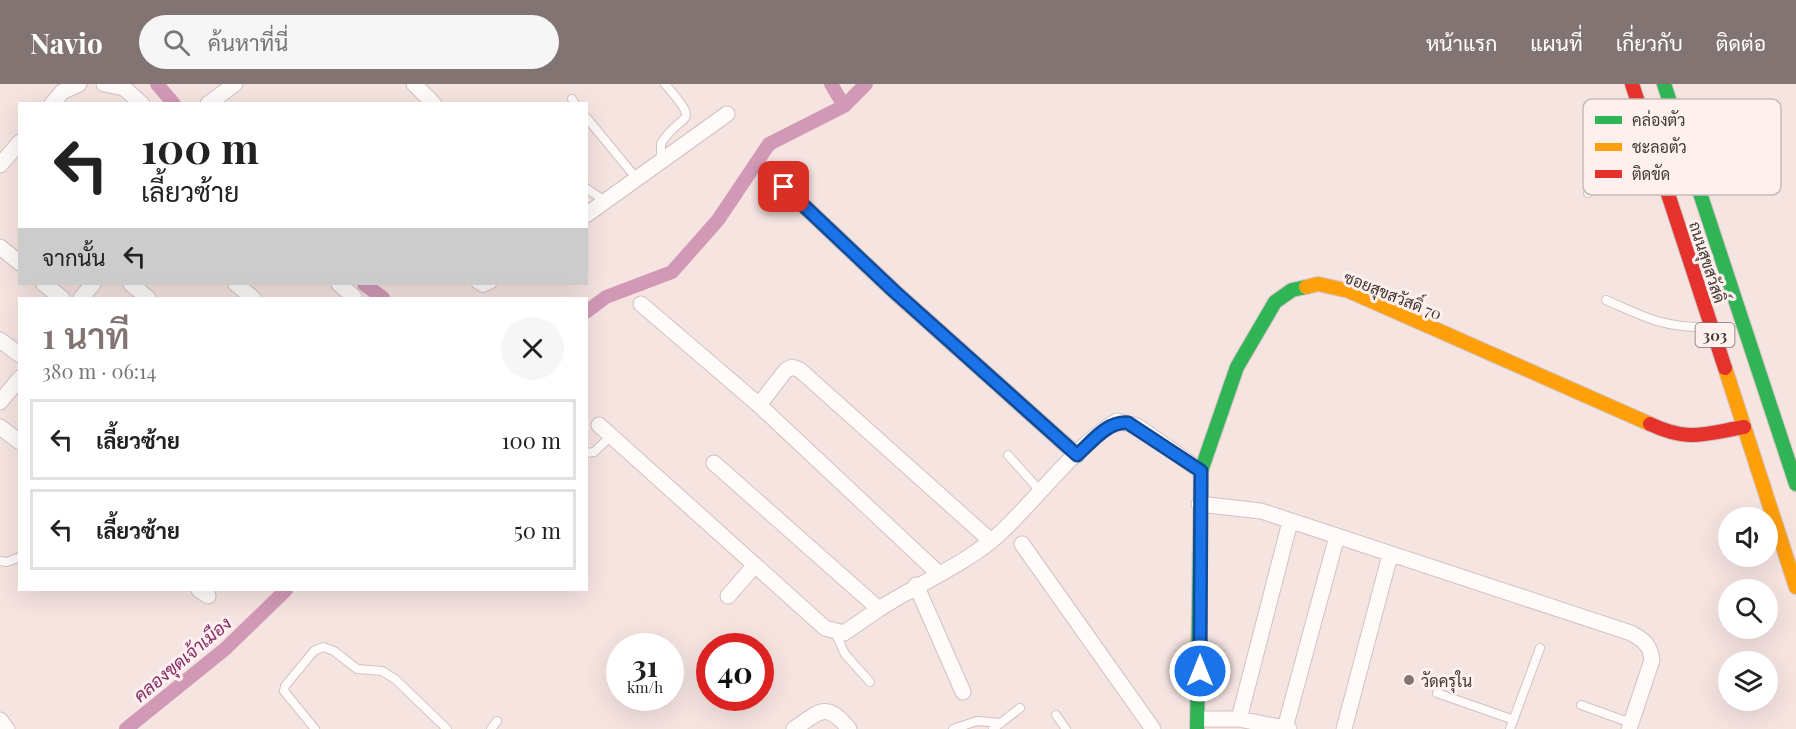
<!DOCTYPE html>
<html lang="th">
<head>
<meta charset="utf-8">
<style>
  :root { --surface:#fff; --page:#f6f6f6; --text:#222; --muted:#767676; --line:#e0e0e0; --accent:#827472 }
  body { margin:0; font-family:"Playfair Display",Sarabun,serif; background:var(--page); color:var(--text); height:100vh; display:flex; flex-direction:column; font-size:22px; white-space:nowrap }
  * { box-sizing:border-box; margin:0 }
  p { font-size:20px; color:var(--muted) }
  .icon { flex:none; width:33px; height:33px; fill:none; stroke:currentColor; stroke-width:2; stroke-linecap:round; stroke-linejoin:round }
  .map { position:relative; flex:1; overflow:hidden }
  .sheet { position:absolute; left:18px; top:213px; width:570px; height:294px; display:flex; flex-direction:column; background:var(--surface); border-radius:0px; box-shadow:0 6px 24px #0002 }
  .sheet>* { flex:none }
  .guide { position:absolute; left:18px; top:18px; width:570px; height:183px; border-radius:0px; box-shadow:0 6px 24px #0002; background:#fff; color:var(--text); overflow:hidden }
  .tools { position:absolute; left:1718px; top:423px; display:grid; gap:12px }
  .tools a { display:grid; place-items:center; width:60px; height:60px; border-radius:50%; background:var(--surface); box-shadow:0 6px 24px #0002; font-size:30px }
  .speed { position:absolute; left:606px; top:549px; display:flex; gap:12px; font-size:30px; font-weight:700; text-align:center }
  .speed>* { display:grid; place-content:center; width:78px; height:78px; border-radius:50%; background:var(--surface); box-shadow:0 6px 24px #0002; line-height:1 }
  .speed small { font-size:15px; font-weight:400 }
  .speed .limit { border:9px solid #d22; background:#fff; color:#111 }
  .pin { position:absolute; display:grid; place-items:center; width:51px; height:51px; color:#fff; margin:-26px; border-radius:12px; box-shadow:0 3px 9px #0006 }
  .me { position:absolute; width:66px; margin:-33px; rotate:0deg; stroke-linejoin:round; filter:drop-shadow(0 0 4px #0008) }
  .turn { display:flex; align-items:center; gap:21px; height:126px; padding:0 24px; font-size:27px }
  .turn .icon { width:78px; height:78px; stroke-width:2.5 }
  .turn b { display:block; font-size:42px; line-height:51px }
  .then { display:flex; align-items:center; height:57px; padding:0 24px; background:#0003; gap:12px; font-size:22px }
  .round { display:grid; place-items:center; flex:none; width:63px; height:63px; border-radius:32px; background:var(--page) }
  .headline { display:flex; align-items:center; justify-content:space-between; height:102px; padding:0 24px }
  h1 { font-size:36px; font-weight:600; line-height:45px; color:var(--accent) }
  ul { padding:0; list-style:none }
  li { display:flex; align-items:center; gap:18px; height:81px; margin:0 12px 9px; padding:0 12px; border:3px solid var(--line); border-radius:0px }
  li div { flex:1 }
  li b { display:block; font-size:22px }
  li em { font-style:normal }
  header { display:flex; align-items:center; gap:36px; box-sizing:border-box; height:84px; padding:0 30px; background:var(--accent); color:#fff }
  header strong { font-size:28px }
  nav { display:flex; gap:33px; margin-inline-start:auto; font-size:21px }
  .search { width:420px; height:54px; background:var(--page); display:flex; align-items:center; gap:15px; box-sizing:border-box; padding:0 21px; border-radius:33px; color:var(--muted); font-size:22px }
  .map>svg:first-child { display:block }
</style>
</head>
<body>
<header>
<strong>Navio</strong>
<div class="search"><svg class="icon" aria-label="search" viewBox="0 0 24 24"><circle cx="10" cy="10" r="6"/><path d="M15 15l6 6"/></svg>ค้นหาที่นี่</div>
<nav><a>หน้าแรก</a><a>แผนที่</a><a>เกี่ยวกับ</a><a>ติดต่อ</a></nav>
</header>
<div class="map">
<svg width="1796" height="645" viewBox="0 0 1796 645">
  <rect width="100%" height="100%" fill="#f6e4e1"/>
  <g fill="none" stroke-linecap="round" stroke-linejoin="round">
    <path stroke="#d299b7" stroke-width="14" d="M157,0L174,20
      M831,0L844,22
      M364,200L383,214
      M586,228L606,213L672,188L718,136L769,60L844,22L866,0
      M126,645L225,565L286,506"/>
    <g stroke="#d1c2c1" stroke-width="10">
      <path id="lane" d="M572,15L575,20
        M586,33L637,95
        M661,76V60C680,26 704,45 665,0
        M586,104L606,118
        M1588,109L1622,90L1647,59
        M476,200L483,204L492,200
        M1606,216C1645,233 1663,244 1707,243
        M586,369L594,368L610,353
        M1008,371L1041,408
        M0,477L7,478L20,473
        M835,548L845,570L870,598
        M1437,609L1514,636
        M1581,621L1631,639
        M1056,631L1066,645
        M315,645L284,607L285,602L314,567L323,563L334,567L357,585L382,587L395,595L447,645
        M491,645L497,637
        M953,645L977,637L1001,639
        M993,645L1020,624
        M1510,645L1540,564"/>
    </g>
    <g stroke="#d1c2c1" stroke-width="17">
      <path id="street" d="M104,0L124,4L142,20
        M414,0L434,20
        M52,20L62,8L79,0
        M208,20L235,0
        M0,81L20,58
        M767,87L895,208L1077,371
        M586,131L727,30
        M0,163L20,179
        M44,200L62,214
        M131,200L148,214
        M236,200L253,214
        M339,200L354,213
        M81,214L93,200
        M641,220L759,321L938,489
        M0,256L20,271
        M0,318L20,294
        M759,321L786,286L792,283L800,286L991,457
        M599,341L825,544L844,549L879,525
        M0,343L20,358
        M714,379L879,525C916,501 964,481 997,452C1035,418 1074,362 1117,337L1137,342L1201,387
        M1199,420L1261,427L1631,549C1644,556 1650,561 1652,576L1629,645
        M1022,460L1153,645
        M916,501L963,608
        M199,506L208,512
        M728,512L755,481
        M1200,635H1239L1289,645
        M1239,635L1290,438
        M0,636L7,645
        M1285,644L1337,452
        M794,645C820,627 826,617 849,645
        M1344,645L1390,471"/>
    </g>
    <g stroke="#d1c2c1" stroke-width="16">
      <path id="fast" d="M1664,0L1796,400
        M1197,645L1201,387L1237,283L1275,218L1292,206L1306,203"/>
    </g>
    <g stroke="#d1c2c1" stroke-width="16">
      <path id="slow" d="M1306,203L1318,200L1349,207L1650,340
        M1725,284L1796,503"/>
    </g>
    <g stroke="#d1c2c1" stroke-width="16">
      <path id="jam" d="M1632,0L1725,284
        M1650,340C1688,358 1704,350 1744,343"/>
    </g>
    <use href="#lane" stroke="#fefbfa" stroke-width="8"/>
    <use href="#street" stroke="#fefbfa" stroke-width="15"/>
    <use href="#fast" stroke="#30b455" stroke-width="14"/>
    <use href="#slow" stroke="#ff9f0a" stroke-width="14"/>
    <use href="#jam" stroke="#e5322d" stroke-width="14"/>
  </g>
  <g fill="none" stroke-linecap="round" stroke-linejoin="round">
    <g stroke="#114b97" stroke-width="15">
      <path id="route" d="M784,103L895,208L1077,371C1092,358 1107,337 1128,339L1201,387L1200,587"/>
    </g>
    <use href="#route" stroke="#1a73e8" stroke-width="10"/>
  </g>
  <circle fill="#827472" stroke="#fdf0ee" stroke-width="2" cx="1409" cy="596" r="6"/>
  <g text-anchor="middle" dominant-baseline="central" stroke-width="6" stroke-linejoin="round" paint-order="stroke">
    <rect fill="#fdf0ee" stroke="#7c6f6d" stroke-width="1.5" x="1695.5" y="239" width="39" height="24" rx="4.5"/>
    <g font-size="15" font-weight="bold" fill="#443836">
      <text x="1715" y="251">303</text>
    </g>
    <g font-size="16" fill="#443836" stroke="#fdf0ee">
      <text transform="translate(1708 178) rotate(72)">ถนนสุขสวัสดิ์</text>
      <text transform="translate(1393 211) rotate(22)">ซอยสุขสวัสดิ์ 70</text>
    </g>
    <g font-size="16" fill="#443836" stroke="#fdf0ee" text-anchor="start">
      <text x="1421" y="596">วัดครุใน</text>
    </g>
    <g font-size="18" font-style="italic" fill="#822b65" stroke="#fdf0ee">
      <text transform="translate(182 575) rotate(-40)">คลองขุดเจ้าเมือง</text>
    </g>
  </g>
  <rect x="1583" y="15" width="198" height="96" rx="9" fill="#fdf0ee" stroke="#c6b9b7" stroke-width="1.5"/>
  <rect x="1595" y="32" width="27" height="8" fill="#30b455"/>
  <rect x="1595" y="59" width="27" height="8" fill="#ff9f0a"/>
  <rect x="1595" y="86" width="27" height="8" fill="#e5322d"/>
  <g font-size="16" fill="#443836">
    <text x="1632" y="42">คล่องตัว</text>
    <text x="1632" y="69">ชะลอตัว</text>
    <text x="1632" y="96">ติดขัด</text>
  </g>
</svg>
<div class="tools">
<a><svg class="icon" aria-label="sound" viewBox="0 0 24 24"><path d="M4 9h4l5-4v14l-5-4H4zM17 9q2 3 0 6"/></svg></a>
<a><svg class="icon" aria-label="search" viewBox="0 0 24 24"><circle cx="10" cy="10" r="6"/><path d="M15 15l6 6"/></svg></a>
<a><svg class="icon" aria-label="layers" viewBox="0 0 24 24"><path d="M12 4l9 5-9 5-9-5zM3 14l9 5 9-5"/></svg></a>
</div>
<div class="speed"><div>31<small>km/h</small></div><div class="limit">40</div></div>
<div class="pin" style="left:784px;top:103px;background:#d93025"><svg class="icon" aria-label="arrive" viewBox="0 0 24 24"><path d="M6 21V4h12l-3 4 3 4H6"/></svg></div>
<svg class="me" style="left:1200px;top:587px" viewBox="-20 -20 40 40"><circle r="17" fill="#1a73e8" stroke="#fff" stroke-width="3"/><path d="M0-11L8 9 0 5-8 9z" fill="#fff"/></svg>
<div class="guide">
<div class="turn"><svg class="icon" aria-label="left" viewBox="0 0 24 24"><path d="M17 20v-9H6M10 6l-5 5 5 5"/></svg><div><b>100 m</b>เลี้ยวซ้าย</div></div>
<div class="then">จากนั้น<svg class="icon" aria-label="left" viewBox="0 0 24 24"><path d="M17 20v-9H6M10 6l-5 5 5 5"/></svg></div>
</div>
<section class="sheet">
<div class="headline"><div><h1>1 นาที</h1><p>380 m · 06:14</p></div><a class="round"><svg class="icon" aria-label="close" viewBox="0 0 24 24"><path d="M6 6l12 12M18 6L6 18"/></svg></a></div>
<ul>
<li><svg class="icon" aria-label="left" viewBox="0 0 24 24"><path d="M17 20v-9H6M10 6l-5 5 5 5"/></svg><div><b>เลี้ยวซ้าย</b></div><em>100 m</em></li>
<li><svg class="icon" aria-label="left" viewBox="0 0 24 24"><path d="M17 20v-9H6M10 6l-5 5 5 5"/></svg><div><b>เลี้ยวซ้าย</b></div><em>50 m</em></li>
</ul>
</section>
</div>
</body>
</html>
